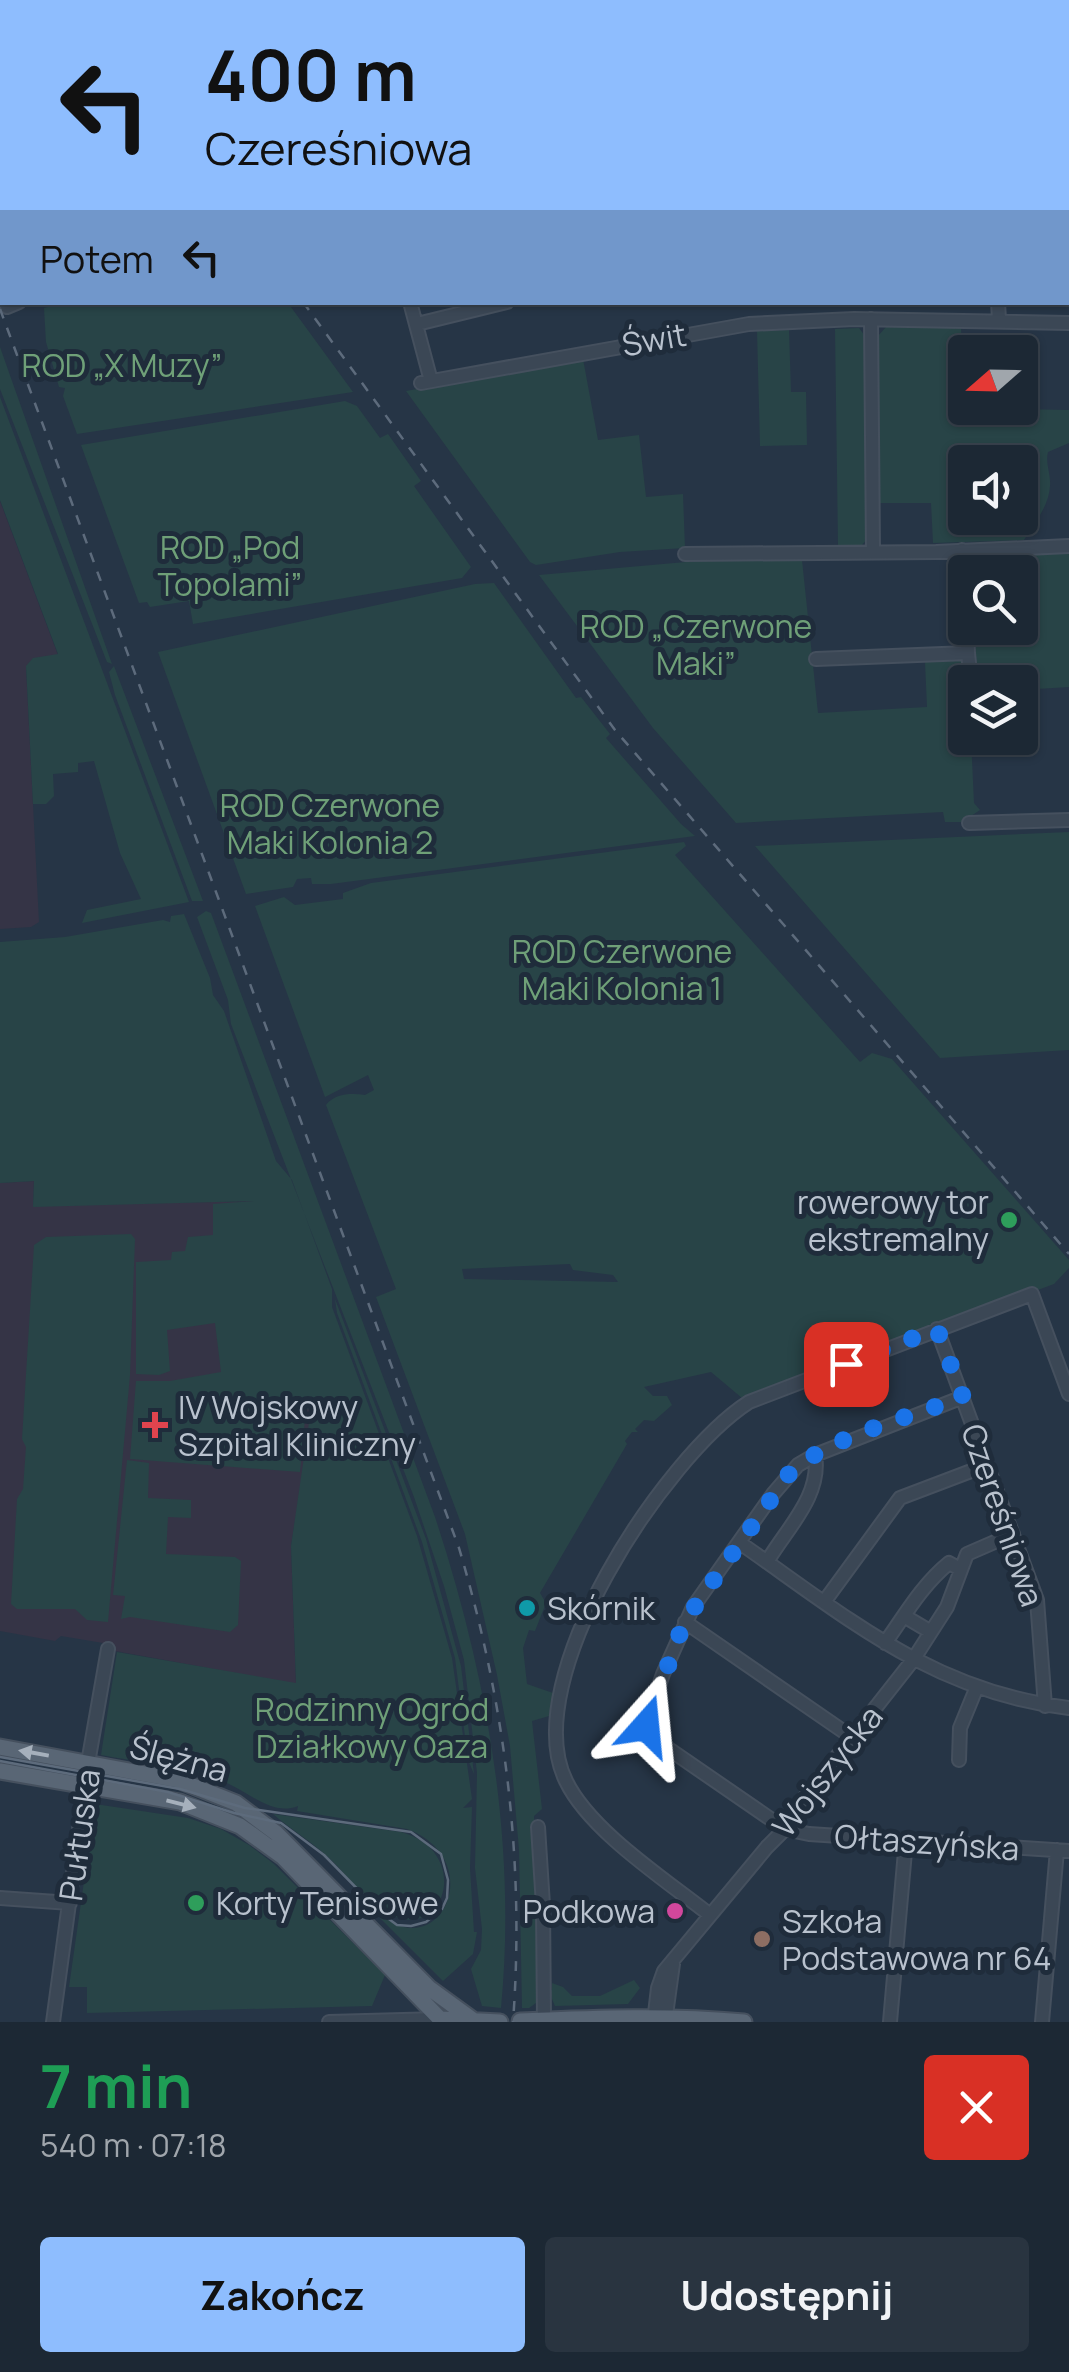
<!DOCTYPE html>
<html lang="pl">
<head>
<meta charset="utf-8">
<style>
  :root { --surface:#1c2834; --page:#293440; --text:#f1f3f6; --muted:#a0a6ac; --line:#3a444f; --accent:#8ebdfe }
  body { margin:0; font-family:Manrope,sans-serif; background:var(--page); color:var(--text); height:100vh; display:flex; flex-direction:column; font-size:38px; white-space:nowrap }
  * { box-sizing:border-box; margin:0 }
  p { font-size:32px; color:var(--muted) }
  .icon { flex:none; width:55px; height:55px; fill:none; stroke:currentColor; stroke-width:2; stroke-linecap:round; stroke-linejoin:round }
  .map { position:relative; height:2022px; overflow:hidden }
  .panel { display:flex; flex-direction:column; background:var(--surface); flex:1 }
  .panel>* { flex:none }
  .top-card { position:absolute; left:0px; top:0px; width:1070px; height:305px; box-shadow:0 2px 8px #0004,0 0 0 2px var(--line); background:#8ebdfe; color:#111; overflow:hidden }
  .needle { width:65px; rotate:250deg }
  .tools { position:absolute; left:948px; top:335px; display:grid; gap:20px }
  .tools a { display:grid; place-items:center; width:90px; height:90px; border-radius:10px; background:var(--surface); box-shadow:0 2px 8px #0004,0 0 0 2px var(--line); font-size:50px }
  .pin { position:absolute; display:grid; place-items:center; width:85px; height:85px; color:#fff; margin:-42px; border-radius:20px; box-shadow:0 5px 15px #0006 }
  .me { position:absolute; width:110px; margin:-55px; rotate:18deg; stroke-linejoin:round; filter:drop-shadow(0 0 8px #0008) }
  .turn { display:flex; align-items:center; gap:35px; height:210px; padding:0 40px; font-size:45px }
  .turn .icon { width:130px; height:130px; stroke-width:2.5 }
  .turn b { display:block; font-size:70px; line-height:85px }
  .then { display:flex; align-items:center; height:95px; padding:0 40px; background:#0003; gap:20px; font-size:38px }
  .round { display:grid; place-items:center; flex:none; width:105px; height:105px; border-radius:10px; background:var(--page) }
  .head { display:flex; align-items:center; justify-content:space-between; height:170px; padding:0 40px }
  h1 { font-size:60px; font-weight:700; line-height:75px; color:#1e9e55 }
  .button { display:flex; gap:20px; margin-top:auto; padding:20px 40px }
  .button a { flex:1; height:115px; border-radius:10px; background:var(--accent); color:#111; font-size:40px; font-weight:700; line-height:115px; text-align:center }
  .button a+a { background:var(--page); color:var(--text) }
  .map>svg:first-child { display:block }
</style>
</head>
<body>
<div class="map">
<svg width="1069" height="2022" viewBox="0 0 1069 2022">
  <rect width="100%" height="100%" fill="#263546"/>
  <path fill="#353446" d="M0,501L58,655L26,667L39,922L31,927L0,929Z
    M34,1181L33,1206L298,1200L324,1271L308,1441L291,1546L296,1684L115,1651V1645L61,1636L55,1641L0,1631V1183Z"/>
  <path fill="#284447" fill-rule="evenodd" d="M65,302L288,303L353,392L77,434L63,396L65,388L59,387L46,342L44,308Z
    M961,325L963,408L1069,410V443L1048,452C1045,464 1051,473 1050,486C1049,506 1034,524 1024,540L933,543L931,503H879L878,336L886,327ZM965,462H1020V518H965Z
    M859,328L865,336L868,538L862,545H838L835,329Z
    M789,330L791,392H806L807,445L760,446L757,331Z
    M0,347L112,664L107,662L0,389Z
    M583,359L598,440L639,435L646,497L683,494L685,548L620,552L536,565L530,562L406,391Z
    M0,397L189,902L82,923L87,910L141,899L120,853L94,761L78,763V772L53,774L54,796L46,804H33L26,666L33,658L58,654L0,500Z
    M345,401L357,406L380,438L388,434L421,481L414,486L471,567L462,578L193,624L189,601L150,607L147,602L139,603L81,445Z
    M1069,552V687L1020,690V682H978L974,628H1020V572H972V561L978,555Z
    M802,560L818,713L927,707L925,662L965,660V738H971L974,803L980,810L962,822H945L943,812L736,823L653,728L539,575L697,561Z
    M494,583L576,698L581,697L610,734L606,738L681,824L695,836L331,884H312L311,878L297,879L293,887L246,894L158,652L475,584Z
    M114,666L203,901H192L115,695L109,672Z
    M1069,832V1050L940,1058L755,846Z
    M684,842L686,846L675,855L860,1062L872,1053L892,1059L1069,1260V1268L1054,1284L746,1397L742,1398L711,1372L644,1387L653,1396H667L672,1405L654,1421L644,1420L635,1429L638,1432H632L625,1441L627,1444L540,1593L546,1603L535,1631L529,1630L523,1648L527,1684L553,1693L549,1716L532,1721L542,1809L534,1816L539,1992L536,2003L529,2008H522L519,1850L510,1746L497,1675L465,1534L376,1297L396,1289L326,1105C335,1093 352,1093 365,1095L374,1090L368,1075L325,1097L255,906L284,897L295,905L343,899V893L371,883ZM570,1264L573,1270L613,1275L618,1282L464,1279L462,1269Z
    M206,911L211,913L435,1517C487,1674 517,1843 501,2008L482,2006L471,1969L481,1950L482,1929L475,1868L477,1773L464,1660L444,1586L414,1497L231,1024L228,1000L197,917Z
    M184,914L210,978L213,995L224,1011L276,1161L292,1180L332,1289V1307L417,1536L452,1658L472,1799L463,1808L472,1807L470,1868L474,1932H477L473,1954L443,1981L373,1911L375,1909C436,1972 492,1861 407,1829L297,1811L298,1806C273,1816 251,1794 227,1783C188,1766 143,1763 101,1755L117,1652L296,1683L291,1546L311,1409H306L300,1472L130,1459L136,1381H170L221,1372L215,1323L167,1330L170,1371L159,1375L136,1374V1262L171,1260L172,1252L185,1251L188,1237L213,1235V1204L254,1201L33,1207L34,1181L0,1183V942L65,937L163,920L170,922L171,916Z
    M131,1234L135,1239L130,1375L108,1622L87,1620L75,1609H17L11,1604L17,1499L23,1489L26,1447L22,1439L34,1245L46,1237Z
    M335,1299L426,1539L461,1666L474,1774L468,1760L455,1658L422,1542L337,1313Z
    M127,1460L149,1463L148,1498L191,1500V1518L168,1517L166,1554L235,1557L241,1561L238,1625L230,1632L130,1617L121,1619L125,1596L113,1595Z
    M95,1804L188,1818L221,1829L249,1845L274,1864L385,1975L372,2006L87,2013V1987H69Z
    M273,1814L401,1832C472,1851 446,1941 391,1915C366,1904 348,1875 328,1857C311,1841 290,1829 273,1814Z
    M634,1980L640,1988L628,2004L555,2006L548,1990H552V1983L563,1987L572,1996H600Z"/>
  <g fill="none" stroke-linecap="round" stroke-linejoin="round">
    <g stroke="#45505e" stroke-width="16">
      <path id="minor" d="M57,0L65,2
        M315,0L316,2
        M380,0V2
        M591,0V2
        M952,0L953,2
        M613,2L619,0
        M898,2L909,0
        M0,182L2,184
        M1068,247H1069
        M410,302L431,381
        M998,302L999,320
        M7,307L19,302
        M871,319L873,551
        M417,324L507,302
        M421,383L749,324L854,319L1069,323
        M962,550L965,599
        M685,554L936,552L1069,546
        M968,653L971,682
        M816,659L968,653L967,628
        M969,823L1069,820
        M937,1329L1037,1600L1045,1706
        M815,1455L963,1397
        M740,1543C848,1618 933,1692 1069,1708
        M767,1562C786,1529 822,1496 815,1455L798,1465L773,1494L693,1607L663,1674L647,1721L650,1736L785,1829L809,1834L1069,1851
        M824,1602L900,1498L987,1465
        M904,1616L931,1632
        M685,1622L853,1738
        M885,1643C905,1615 922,1585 949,1563L960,1569
        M959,1760L960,1728L976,1689
        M538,1827L543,1905L544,2021
        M0,1898L70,1903
        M710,1915C666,1880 590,1831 566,1781C516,1680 665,1456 749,1402L1032,1294L1069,1394
        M53,2022L88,1763L108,1649
        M329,2022L440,2019L439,2022
        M654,2022L658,1988L664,1971L767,1847L785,1829L798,1806L913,1660L947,1607L967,1554L1013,1534
        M665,2022L673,1964
        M890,2022L906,1840
        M1042,2022L1057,1850"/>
    </g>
    <g stroke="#45505e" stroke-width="19">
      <path id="major" d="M0,1747L178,1780L236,1803L276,1833L429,1988L473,2020
        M0,1771L180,1802L240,1826L283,1857L440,2019L500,2022
        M520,2021C595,2018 669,2015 744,2022"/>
    </g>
    <use href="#minor" stroke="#3b4755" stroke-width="12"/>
    <use href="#major" stroke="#596675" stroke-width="15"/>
    <path stroke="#5d6b7c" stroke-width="2.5" d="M0,1757L180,1789L245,1808L411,1832L441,1854L448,1880L447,1898L442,1909L426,1922L411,1926L397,1925L382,1914L324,1855L281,1823L234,1813L168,1792L0,1761"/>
    <path stroke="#5d6b7c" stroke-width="2.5" stroke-dasharray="10 10" stroke-linecap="butt" d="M103,0L105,2
      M303,302L615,730L1069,1254
      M0,309L459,1548C505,1703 525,1860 513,2022"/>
  </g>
  <defs><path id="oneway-solid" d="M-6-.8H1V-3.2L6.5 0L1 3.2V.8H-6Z" transform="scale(2.5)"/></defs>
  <g fill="#a6b0bc">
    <use href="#oneway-solid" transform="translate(34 1753) rotate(-170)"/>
    <use href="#oneway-solid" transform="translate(181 1804) rotate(14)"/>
  </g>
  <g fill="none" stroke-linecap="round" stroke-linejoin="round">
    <path stroke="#1a73e8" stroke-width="18" stroke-dasharray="0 32.4" d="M646,1726L684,1622L789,1474C825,1438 913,1416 963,1397L937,1329L846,1364"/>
  </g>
  <g fill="#2e9e5b" stroke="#1f2c3b" stroke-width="4">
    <circle cx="1009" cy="1220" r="10"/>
    <circle cx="196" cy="1903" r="10"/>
  </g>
  <path fill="#e0444e" stroke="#1f2c3b" stroke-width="4" d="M150 1410h10v10h10v10h-10v10h-10v-10h-10v-10h10z"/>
  <circle fill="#0f9aa8" stroke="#1f2c3b" stroke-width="4" cx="527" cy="1608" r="10"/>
  <circle fill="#d1479c" stroke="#1f2c3b" stroke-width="4" cx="675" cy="1911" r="10"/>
  <circle fill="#8d6e63" stroke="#1f2c3b" stroke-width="4" cx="762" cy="1939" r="10"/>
  <g text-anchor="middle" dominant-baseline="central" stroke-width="10" stroke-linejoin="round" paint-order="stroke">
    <g font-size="32" fill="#b9c2ce" stroke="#1f2c3b">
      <text transform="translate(654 339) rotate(-10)">Świt</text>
      <text transform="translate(1003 1515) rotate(71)">Czereśniowa</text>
      <text transform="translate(179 1758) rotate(15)">Ślężna</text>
      <text transform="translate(827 1771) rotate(-52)">Wojszycka</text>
      <text transform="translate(79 1835) rotate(-82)">Pułtuska</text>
      <text transform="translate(927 1842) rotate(4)">Ołtaszyńska</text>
    </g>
    <g font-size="32" fill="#6fa078" stroke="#1f2c3b">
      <text x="122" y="365">ROD „X Muzy”</text>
      <text x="230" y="547">ROD „Pod<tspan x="230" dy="37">Topolami”</tspan></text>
      <text x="696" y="626">ROD „Czerwone<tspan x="696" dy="37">Maki”</tspan></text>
      <text x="330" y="805">ROD Czerwone<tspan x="330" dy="37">Maki Kolonia 2</tspan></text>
      <text x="622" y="951">ROD Czerwone<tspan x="622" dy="37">Maki Kolonia 1</tspan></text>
      <text x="372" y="1709">Rodzinny Ogród<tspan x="372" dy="37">Działkowy Oaza</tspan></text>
    </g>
    <g font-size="32" fill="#b9c2ce" stroke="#1f2c3b" text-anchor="start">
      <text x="989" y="1202" text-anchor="end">rowerowy tor<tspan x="989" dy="37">ekstremalny</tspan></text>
      <text x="178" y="1407">IV Wojskowy<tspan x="178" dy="37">Szpital Kliniczny</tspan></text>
      <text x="547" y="1608">Skórnik</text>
      <text x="216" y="1903">Korty Tenisowe</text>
      <text x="655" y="1911" text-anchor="end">Podkowa</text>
      <text x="782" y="1921">Szkoła<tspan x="782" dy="37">Podstawowa nr 64</tspan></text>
    </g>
  </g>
</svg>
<div class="tools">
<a><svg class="needle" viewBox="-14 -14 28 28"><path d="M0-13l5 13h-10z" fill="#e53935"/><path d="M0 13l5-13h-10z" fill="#a0a6ac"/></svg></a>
<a><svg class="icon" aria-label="sound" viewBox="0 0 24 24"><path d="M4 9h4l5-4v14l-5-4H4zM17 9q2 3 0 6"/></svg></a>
<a><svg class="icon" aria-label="search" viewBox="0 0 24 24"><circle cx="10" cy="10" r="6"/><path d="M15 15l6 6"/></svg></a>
<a><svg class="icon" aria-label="layers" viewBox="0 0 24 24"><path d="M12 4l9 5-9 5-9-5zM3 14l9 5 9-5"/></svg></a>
</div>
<div class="pin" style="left:846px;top:1364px;background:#d93025"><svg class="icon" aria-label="arrive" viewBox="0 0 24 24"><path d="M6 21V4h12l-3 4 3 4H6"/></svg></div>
<svg class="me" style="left:646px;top:1726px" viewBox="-20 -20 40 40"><path d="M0-17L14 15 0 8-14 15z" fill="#1a73e8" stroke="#fff" stroke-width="4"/></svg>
<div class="top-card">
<div class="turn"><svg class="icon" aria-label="left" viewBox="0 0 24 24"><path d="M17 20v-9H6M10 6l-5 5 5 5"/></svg><div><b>400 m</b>Czereśniowa</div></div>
<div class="then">Potem<svg class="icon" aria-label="left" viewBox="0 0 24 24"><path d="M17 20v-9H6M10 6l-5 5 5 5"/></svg></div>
</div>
</div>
<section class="panel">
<div class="head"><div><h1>7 min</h1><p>540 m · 07:18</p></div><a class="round" style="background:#d93025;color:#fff"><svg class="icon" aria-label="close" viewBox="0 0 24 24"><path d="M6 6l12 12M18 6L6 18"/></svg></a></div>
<div class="button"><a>Zakończ</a><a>Udostępnij</a></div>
</section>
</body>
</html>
